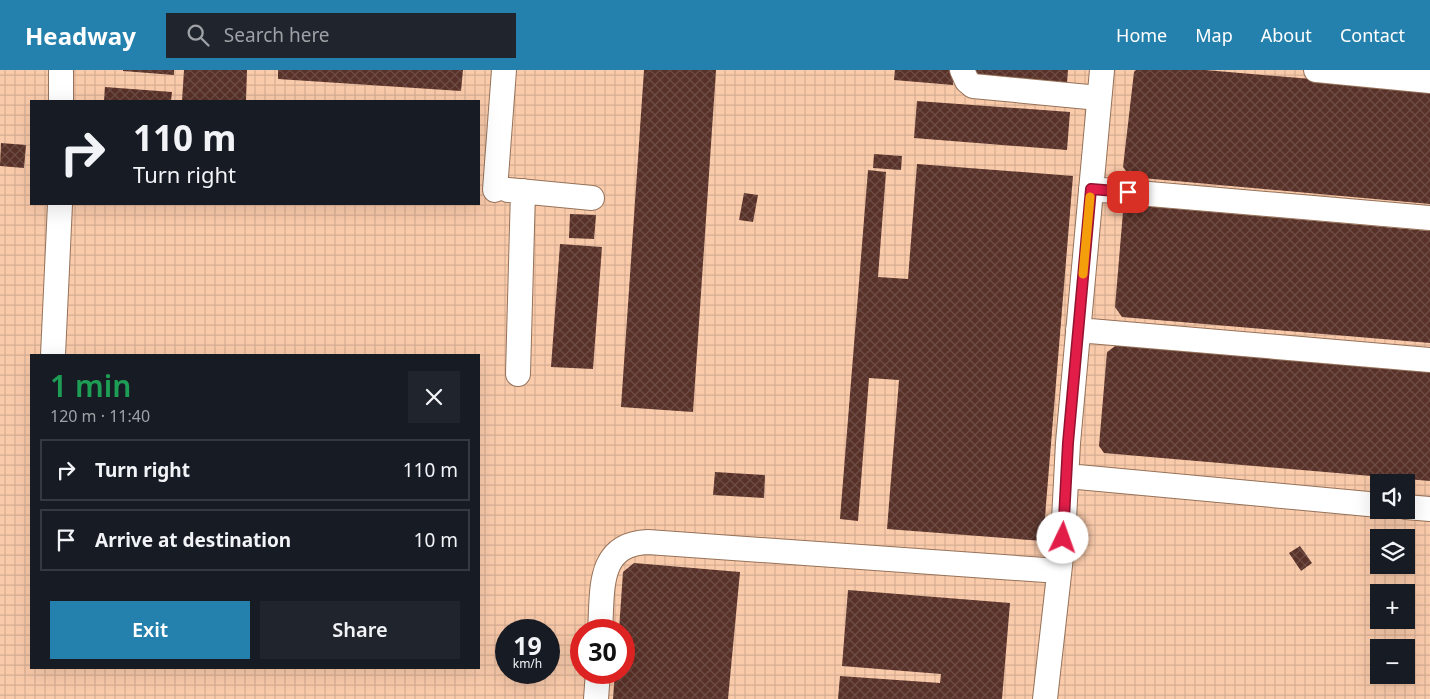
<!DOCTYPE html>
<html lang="en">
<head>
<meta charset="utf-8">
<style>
  :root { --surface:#171b24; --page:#20242c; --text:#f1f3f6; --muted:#9ea1a6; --line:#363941; --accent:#2480ad }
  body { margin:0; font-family:"Noto Sans",sans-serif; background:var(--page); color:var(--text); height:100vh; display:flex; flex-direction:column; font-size:19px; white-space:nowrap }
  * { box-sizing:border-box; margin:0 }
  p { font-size:16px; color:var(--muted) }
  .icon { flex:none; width:28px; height:28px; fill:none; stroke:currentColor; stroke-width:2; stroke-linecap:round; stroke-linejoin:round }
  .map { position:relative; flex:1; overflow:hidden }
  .drawer { position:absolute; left:30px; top:284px; width:450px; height:315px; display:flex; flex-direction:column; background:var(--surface); border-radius:0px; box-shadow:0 5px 20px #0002 }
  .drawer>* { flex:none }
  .hud { position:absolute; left:30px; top:30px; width:450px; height:105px; border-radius:0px; box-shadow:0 5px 20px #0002; background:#171b24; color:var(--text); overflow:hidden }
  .fabs { position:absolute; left:1370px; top:404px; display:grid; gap:10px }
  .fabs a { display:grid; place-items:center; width:45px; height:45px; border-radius:0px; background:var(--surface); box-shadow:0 5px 20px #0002; font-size:25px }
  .speed { position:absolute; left:495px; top:549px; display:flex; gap:10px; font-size:25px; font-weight:700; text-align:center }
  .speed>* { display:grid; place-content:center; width:65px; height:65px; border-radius:50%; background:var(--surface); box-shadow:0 5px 20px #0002; line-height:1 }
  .speed small { font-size:12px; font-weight:400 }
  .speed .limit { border:8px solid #d22; background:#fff; color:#111 }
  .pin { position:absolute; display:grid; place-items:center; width:42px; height:42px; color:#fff; margin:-21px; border-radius:10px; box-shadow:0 2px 8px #0006 }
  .me { position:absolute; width:55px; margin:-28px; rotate:3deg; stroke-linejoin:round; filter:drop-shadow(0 0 4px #0008) }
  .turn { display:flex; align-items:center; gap:18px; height:105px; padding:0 20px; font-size:22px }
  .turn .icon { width:65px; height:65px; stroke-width:2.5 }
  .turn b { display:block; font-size:35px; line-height:42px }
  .round { display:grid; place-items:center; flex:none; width:52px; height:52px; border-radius:0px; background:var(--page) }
  .overview { display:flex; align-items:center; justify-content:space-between; height:85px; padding:0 20px }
  h1 { font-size:30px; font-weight:600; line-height:38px; color:#1e9e55 }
  .action { display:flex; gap:10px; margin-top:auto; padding:10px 20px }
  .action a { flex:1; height:58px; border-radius:0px; background:var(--accent); color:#fff; font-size:20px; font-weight:600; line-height:58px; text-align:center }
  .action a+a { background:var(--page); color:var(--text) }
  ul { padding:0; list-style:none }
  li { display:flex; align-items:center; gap:15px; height:62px; margin:0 10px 8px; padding:0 10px; border:2px solid var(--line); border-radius:0px }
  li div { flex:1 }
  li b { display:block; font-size:19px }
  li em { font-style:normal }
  header { display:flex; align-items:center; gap:30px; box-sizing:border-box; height:70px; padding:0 25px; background:var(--accent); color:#fff }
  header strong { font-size:24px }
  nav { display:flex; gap:28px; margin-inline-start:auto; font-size:18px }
  .search { width:350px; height:45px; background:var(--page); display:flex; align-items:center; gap:12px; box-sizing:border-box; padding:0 18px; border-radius:0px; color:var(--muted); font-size:19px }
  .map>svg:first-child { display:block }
</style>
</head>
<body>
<header>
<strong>Headway</strong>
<div class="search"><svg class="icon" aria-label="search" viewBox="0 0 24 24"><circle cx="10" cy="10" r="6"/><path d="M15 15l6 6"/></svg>Search here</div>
<nav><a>Home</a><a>Map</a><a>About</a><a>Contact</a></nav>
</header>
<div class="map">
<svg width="1430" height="629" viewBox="0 0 1430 629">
  <defs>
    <pattern id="industrial-grid" width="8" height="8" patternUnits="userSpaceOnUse" patternTransform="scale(1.25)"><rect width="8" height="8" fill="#facbab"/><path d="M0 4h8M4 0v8" fill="none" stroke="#d7ae93"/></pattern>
    <pattern id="building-cross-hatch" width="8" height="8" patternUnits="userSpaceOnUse" patternTransform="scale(1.25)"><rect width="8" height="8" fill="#583128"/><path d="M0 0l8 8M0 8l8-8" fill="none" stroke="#6d4d45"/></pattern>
  </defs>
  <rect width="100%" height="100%" fill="#fad9c3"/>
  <path fill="url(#industrial-grid)" fill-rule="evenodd" d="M0,0H1430V629H0ZM31,31H479V134H31ZM31,285H479V598H31ZM1379,412H1406V440H1379ZM1379,468H1406V495H1379ZM1379,522H1406V550H1379ZM506,560H549V602H506ZM581,560H624V602H581ZM1379,578H1406V605H1379Z"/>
  <path fill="url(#building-cross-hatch)" d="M123,0H174V5L123,1Z
    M184,0H247L246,31H182Z
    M278,0H463L461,21L278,9Z
    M644,0H716L693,342L621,337Z
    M895,0H954L953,15L894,10Z
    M975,0H1068L1067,13L974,6Z
    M1136,0H1205L1430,19V134L1131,107L1123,97L1134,2Z
    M105,17L172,22L171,31H104Z
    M917,31L1070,42L1067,80L914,68Z
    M1,73L26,75L24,98L0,96Z
    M874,84L902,86L901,100L873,98Z
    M917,94L1073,106L1043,471L887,459L899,310L869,308L858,451L840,449L868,100L886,102L878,207L908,209Z
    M744,123L758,125L753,152L739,150Z
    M1132,135L1430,161V273L1122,247L1115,237L1123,142Z
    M570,144L596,145L594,169L569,168Z
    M560,174L602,177L593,299L551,297Z
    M1118,274L1430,302V411L1104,383L1099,376L1107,282Z
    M715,402L765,405L764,428L713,425Z
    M1300,476L1312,493L1301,501L1289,483Z
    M634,493L740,502L728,629H613L615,602H624V560H619L623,502Z
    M848,520L1010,533L1002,629H838L840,606L940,613L941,604L842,596Z"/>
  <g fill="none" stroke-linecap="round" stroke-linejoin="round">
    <g stroke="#967259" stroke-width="26">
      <path id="minor" d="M61,0V31
        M962,0L967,11L973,16L1099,28
        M1316,0L1430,11
        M1091,119L1430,148
        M495,120L504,0
        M508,120L592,128
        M1078,260L1430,290
        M53,285L60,134
        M518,304L523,121
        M1067,406L1379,435
        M1406,437L1430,439
        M600,560C603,521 596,474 648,472L1059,501
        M596,629L598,602
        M1045,629L1063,469L1068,373L1102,0"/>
    </g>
    <use href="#minor" stroke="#fff" stroke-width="24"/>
  </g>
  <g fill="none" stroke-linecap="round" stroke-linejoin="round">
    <g stroke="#92132f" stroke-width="12">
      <path id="route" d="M1063,468L1068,373L1091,119L1128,122"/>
    </g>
    <use href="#route" stroke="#e11d48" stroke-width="9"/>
    <path stroke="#f59e0b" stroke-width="9" d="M1083,204L1090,127"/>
  </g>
</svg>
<div class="fabs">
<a><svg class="icon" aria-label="sound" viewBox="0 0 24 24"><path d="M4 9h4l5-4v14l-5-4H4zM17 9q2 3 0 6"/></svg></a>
<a><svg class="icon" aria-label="layers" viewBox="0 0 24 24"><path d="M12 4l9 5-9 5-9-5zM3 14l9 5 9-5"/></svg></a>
<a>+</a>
<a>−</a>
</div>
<div class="speed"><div>19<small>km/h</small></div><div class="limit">30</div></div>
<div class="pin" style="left:1128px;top:122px;background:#d93025"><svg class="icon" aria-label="arrive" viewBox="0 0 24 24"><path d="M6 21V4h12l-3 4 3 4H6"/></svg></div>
<svg class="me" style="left:1063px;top:468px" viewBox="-20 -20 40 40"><circle r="19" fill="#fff"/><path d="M0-13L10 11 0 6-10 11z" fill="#e11d48"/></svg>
<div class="hud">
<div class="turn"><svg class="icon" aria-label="right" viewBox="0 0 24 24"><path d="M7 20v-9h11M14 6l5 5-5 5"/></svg><div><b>110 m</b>Turn right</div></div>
</div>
<section class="drawer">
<div class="overview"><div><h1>1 min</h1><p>120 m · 11:40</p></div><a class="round"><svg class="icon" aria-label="close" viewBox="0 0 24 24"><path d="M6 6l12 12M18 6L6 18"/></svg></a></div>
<ul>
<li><svg class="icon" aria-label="right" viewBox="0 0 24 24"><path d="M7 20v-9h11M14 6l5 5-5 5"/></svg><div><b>Turn right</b></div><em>110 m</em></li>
<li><svg class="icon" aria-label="arrive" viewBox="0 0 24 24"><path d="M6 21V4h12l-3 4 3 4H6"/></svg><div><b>Arrive at destination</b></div><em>10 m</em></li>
</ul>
<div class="action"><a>Exit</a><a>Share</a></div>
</section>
</div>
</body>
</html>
